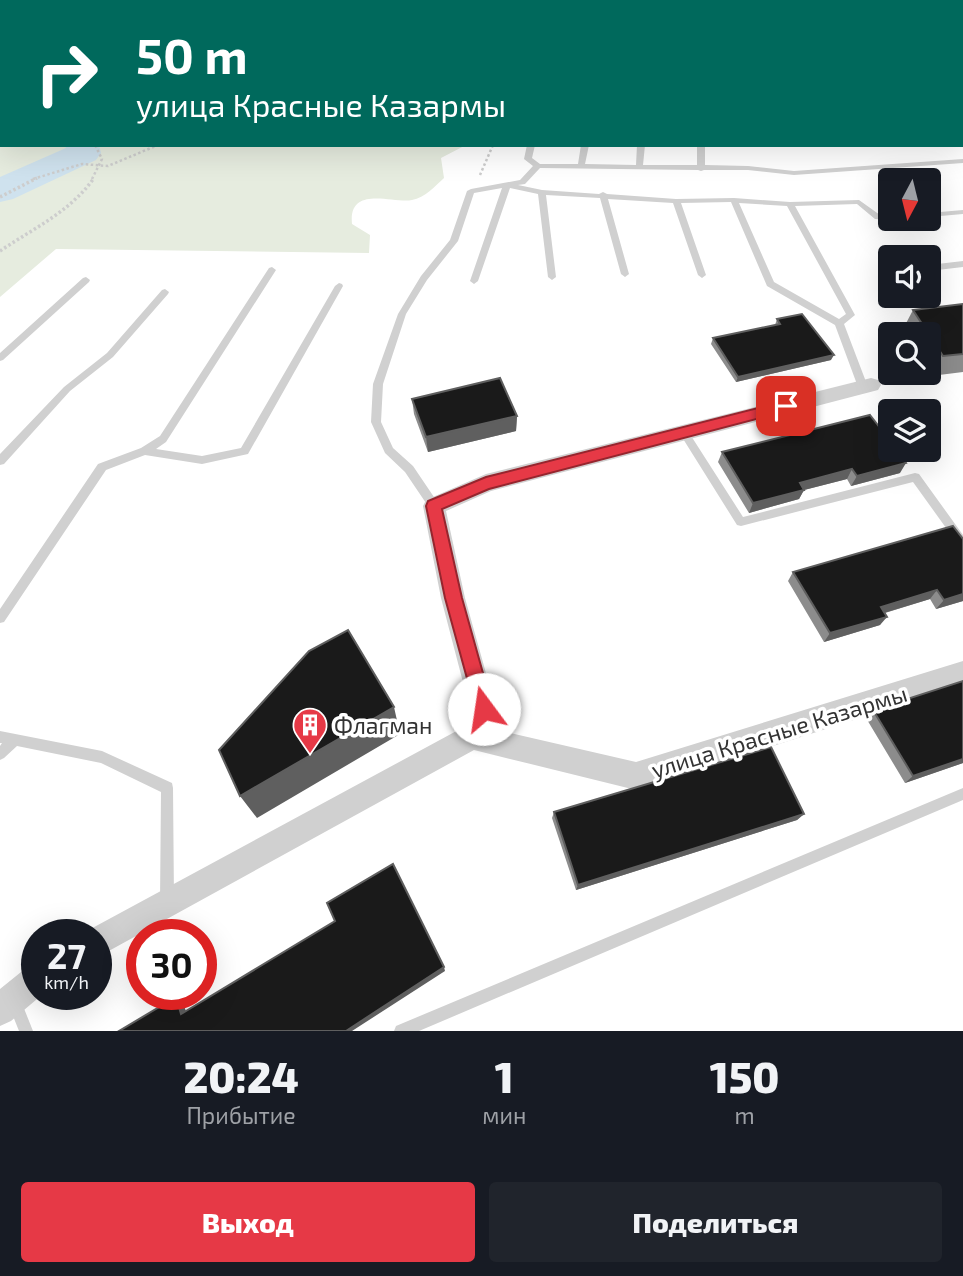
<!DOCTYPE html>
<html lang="ru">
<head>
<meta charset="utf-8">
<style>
  :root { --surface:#171b24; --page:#20242c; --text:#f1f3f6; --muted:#9ea1a6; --accent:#e63946 }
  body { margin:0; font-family:"Exo 2",sans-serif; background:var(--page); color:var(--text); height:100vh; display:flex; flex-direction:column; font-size:26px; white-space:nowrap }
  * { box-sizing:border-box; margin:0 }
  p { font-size:23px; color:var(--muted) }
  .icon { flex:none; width:38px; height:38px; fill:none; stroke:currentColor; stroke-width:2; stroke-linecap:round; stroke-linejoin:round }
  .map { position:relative; height:1031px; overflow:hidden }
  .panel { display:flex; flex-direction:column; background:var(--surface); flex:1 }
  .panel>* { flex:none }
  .top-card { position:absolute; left:0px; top:0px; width:964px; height:147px; box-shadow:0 7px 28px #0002; background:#00695c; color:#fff; overflow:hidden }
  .needle { width:46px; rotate:187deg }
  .buttons { position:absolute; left:878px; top:168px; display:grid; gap:14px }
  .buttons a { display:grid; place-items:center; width:63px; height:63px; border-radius:7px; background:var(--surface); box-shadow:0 7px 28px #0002; font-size:35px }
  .speed { position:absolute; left:21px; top:919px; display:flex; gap:14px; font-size:35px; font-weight:700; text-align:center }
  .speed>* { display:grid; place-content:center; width:91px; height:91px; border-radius:50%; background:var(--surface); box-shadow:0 7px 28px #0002; line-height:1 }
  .speed small { font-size:18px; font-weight:400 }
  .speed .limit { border:10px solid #d22; background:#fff; color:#111 }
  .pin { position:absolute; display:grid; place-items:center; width:60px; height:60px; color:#fff; margin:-30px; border-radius:14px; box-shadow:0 4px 10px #0006 }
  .me { position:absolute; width:77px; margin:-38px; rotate:346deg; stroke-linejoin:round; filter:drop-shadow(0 0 5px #0008) }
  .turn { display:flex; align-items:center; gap:24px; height:147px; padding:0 21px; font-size:32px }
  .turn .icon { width:91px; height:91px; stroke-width:2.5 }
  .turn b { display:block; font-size:49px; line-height:60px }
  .eta { display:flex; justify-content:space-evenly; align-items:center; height:119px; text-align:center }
  .eta b { font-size:42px; font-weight:800; line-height:49px }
  .action { display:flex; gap:14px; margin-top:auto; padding:14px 21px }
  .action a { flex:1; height:80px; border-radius:7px; background:var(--accent); color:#fff; font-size:28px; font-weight:800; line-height:80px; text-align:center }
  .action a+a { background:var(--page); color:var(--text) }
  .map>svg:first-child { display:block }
</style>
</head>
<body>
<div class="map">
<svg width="963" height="1031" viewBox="0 0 963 1031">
  <rect width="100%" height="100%" fill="#fff"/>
  <path fill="#e6ecdf" d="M0,0H495L496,2H2V145H466L441,158L444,178C435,186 425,198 412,200C394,204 348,184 352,224L370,235L369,253L56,249L0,297Z"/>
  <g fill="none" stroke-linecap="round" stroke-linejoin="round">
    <path fill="#cfe2ee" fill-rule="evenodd" d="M83,0H111L82,2Z
      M65,145H99L101,153L96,160L13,199L0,202V177L66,148Z"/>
    <path stroke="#cdcdcd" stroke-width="2.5" stroke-dasharray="2.5 2.5" stroke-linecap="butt" d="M117,2L137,0
      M449,2L455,0
      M0,46L2,44
      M480,175L493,145
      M33,179L82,164L108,166L158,145"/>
    <path stroke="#cdcdcd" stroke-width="3.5" stroke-dasharray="2.5 2.5" stroke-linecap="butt" d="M0,197L37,178"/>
    <path fill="#d0d0d0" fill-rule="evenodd" d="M962,140H963V144H962Z
      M527,145H535L532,158L540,164H578L581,145H589L585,164L636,165L637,145H645L643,165H697V145H705V165L748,166L794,171L963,159V163L794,175L748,170H704L701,171L698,170L540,168L525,184L518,185L542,190L599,194L603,192L607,194L676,199L734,198L790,202L859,200L880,215L891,216V219L894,220L875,219L857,204L795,206L855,315L844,324L868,387L863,390L858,387L835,325L767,286L731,202L681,203L706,275L702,278L698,275L673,203L608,199L629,274L625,277L621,274L600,198L546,195L556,277L552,280L548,277L538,194L510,188L478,281L474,284L470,281L502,188L474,193L458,241L427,280L406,314L383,384L381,422L393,448L413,466L438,503L439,506L438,509H430L405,472L385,453L371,422L373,384L398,314L421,276L450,240L467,191L471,189L520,180L533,166L524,159ZM739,203L787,206L846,314L839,319L774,282Z
      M963,210V214L929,217V213Z
      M963,261V267L929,271V265Z
      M272,267L276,270L166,442L156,449L202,456L241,448L335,286L339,283L342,284L343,286L248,454L202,464L145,455L106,470L4,622L0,623V609L98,464L141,448L160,436L269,268Z
      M86,277L90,280L89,282L3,360L0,361V353L83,278Z
      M165,289L169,292L168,294L113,357L70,391L4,464L0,465V454L64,387L107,353L162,290Z
      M683,427L686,428L743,517L915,473L919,474L963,535V547L959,546L913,482L741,526L737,525L680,434L678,431L680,428Z
      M0,731L102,751L172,783L173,788L174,901L172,906L167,908L162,906L160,901L161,792L101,763L17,746L4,758L0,760V746L2,743H0Z
      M963,788V800L419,1031H394L396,1026Z
      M14,994L19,996L33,1031H19L7,1001L9,996Z"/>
    <path fill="#d0d0d0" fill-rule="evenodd" d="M806,0H820V2H806Z
      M962,74H963V82H962Z
      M871,378L878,380L881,385L878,390L491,491L446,511L465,598L496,709L489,728L636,762L963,661V685L636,790L474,750L96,958V934H84L85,932L462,728L470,709L441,598L423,506L426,500L486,474Z
      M37,963V994H43L11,1021L0,1026V989L26,968Z"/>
    <path stroke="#cdcdcd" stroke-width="2.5" stroke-dasharray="2.5 2.5" stroke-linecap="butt" d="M92,179L102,159L95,145"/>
    <path stroke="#cdcdcd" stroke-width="3.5" stroke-dasharray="2.5 2.5" stroke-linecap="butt" d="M0,251C34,228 70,212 94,178"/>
  </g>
  <path fill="#8c8c8c" d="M962,2H963V63H962Z
    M963,304V372L931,376L929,373V334H904L902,331L913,310Z
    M777,319L831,360L736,382L711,344L713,338L775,325Z
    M412,399L517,416L516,431L428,452L414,414Z
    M722,452L900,473L851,486L847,479L804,490L799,499L749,513L718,462Z
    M963,539V601L936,609L930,599L885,613L880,625L824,642L788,581L793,572Z
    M963,681V763L905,783L866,718L873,710Z
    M554,812L804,814L797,820L576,890L552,818Z"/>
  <path fill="#5f5f5f" d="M834,355L831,360L736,382L738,377Z
    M517,416L516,431L428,452L426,437Z
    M906,463L900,473L851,486L857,476Z
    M852,469L847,479L804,490L799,499L749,513L753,503L800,483Z
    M937,590L930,599L874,616L881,607Z
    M963,594V601L936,609L944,600Z
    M887,617L880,625L824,642L830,633Z
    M394,707L400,734L257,818L240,796Z
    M963,759V763L905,783L913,776Z
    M804,814L797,820L576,890L578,885Z
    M444,967L445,971L352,1031H346Z
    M176,997L182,1000L188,1017L181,1014Z"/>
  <path fill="#1a1a1a" stroke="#5f5f5f" stroke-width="2" d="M879,0H903L948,2H880Z
    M963,304V354L943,356L913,310Z
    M802,314L834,355L738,377L713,338L780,324L777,319Z
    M500,378L517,416L426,437L412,399Z
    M870,415L891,442V450H897L906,463L857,476L852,469L800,483L804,490L753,503L722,452Z
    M953,526L963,539V594L944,600L937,590L881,607L887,617L830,633L793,572Z
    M348,630L394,707L240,796L219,750L309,651Z
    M963,681V759L913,776L873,710Z
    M771,747L804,814L578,885L554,812Z
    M393,864L444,967L346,1031H119L176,997L181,1014L335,921L327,903Z"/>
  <path fill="#e63946" stroke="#96252e" stroke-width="2" d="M786,401L793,406L791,410L489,489L442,509L462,598L493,709L490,715L484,718L477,715L445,598L426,506L428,501L486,477Z"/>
  <defs>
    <g id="building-pin" transform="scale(1.75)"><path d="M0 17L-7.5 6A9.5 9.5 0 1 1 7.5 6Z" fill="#e63946" stroke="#fff"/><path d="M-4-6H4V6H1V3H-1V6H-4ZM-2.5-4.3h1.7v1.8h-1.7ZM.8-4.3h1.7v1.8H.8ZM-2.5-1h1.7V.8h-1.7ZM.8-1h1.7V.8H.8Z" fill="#fff"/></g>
  </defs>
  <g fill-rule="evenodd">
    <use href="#building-pin" x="310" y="725"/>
  </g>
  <g text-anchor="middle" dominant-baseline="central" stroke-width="7" stroke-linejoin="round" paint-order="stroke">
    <g font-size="23" fill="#333" stroke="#fff" text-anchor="start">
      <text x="334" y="725">Флагман</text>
    </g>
    <g font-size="23" fill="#333" stroke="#fff">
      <text transform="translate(779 731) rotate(-17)">улица Красные Казармы</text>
    </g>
  </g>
</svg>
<div class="buttons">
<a><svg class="needle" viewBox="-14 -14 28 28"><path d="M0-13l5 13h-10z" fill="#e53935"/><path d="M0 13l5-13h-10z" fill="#9ea1a6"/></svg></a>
<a><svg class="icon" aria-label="sound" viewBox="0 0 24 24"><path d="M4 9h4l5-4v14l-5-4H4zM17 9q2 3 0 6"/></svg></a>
<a><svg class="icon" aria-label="search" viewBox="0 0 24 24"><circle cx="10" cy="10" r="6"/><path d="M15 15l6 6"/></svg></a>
<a><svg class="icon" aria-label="layers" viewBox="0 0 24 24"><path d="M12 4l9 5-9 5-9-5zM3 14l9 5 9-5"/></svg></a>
</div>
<div class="speed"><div>27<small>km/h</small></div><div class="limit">30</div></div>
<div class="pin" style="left:786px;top:406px;background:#d93025"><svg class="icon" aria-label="arrive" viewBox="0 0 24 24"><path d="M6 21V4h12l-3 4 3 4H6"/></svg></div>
<svg class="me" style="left:484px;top:709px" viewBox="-20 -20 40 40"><circle r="19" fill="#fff"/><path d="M0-13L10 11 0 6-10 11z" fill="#e63946"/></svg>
<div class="top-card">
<div class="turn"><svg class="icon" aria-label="right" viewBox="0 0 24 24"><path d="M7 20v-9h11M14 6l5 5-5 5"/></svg><div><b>50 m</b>улица Красные Казармы</div></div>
</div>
</div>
<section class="panel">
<div class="eta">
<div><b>20:24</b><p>Прибытие</p></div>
<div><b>1</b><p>мин</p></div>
<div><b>150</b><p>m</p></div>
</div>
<div class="action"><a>Выход</a><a>Поделиться</a></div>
</section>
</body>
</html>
